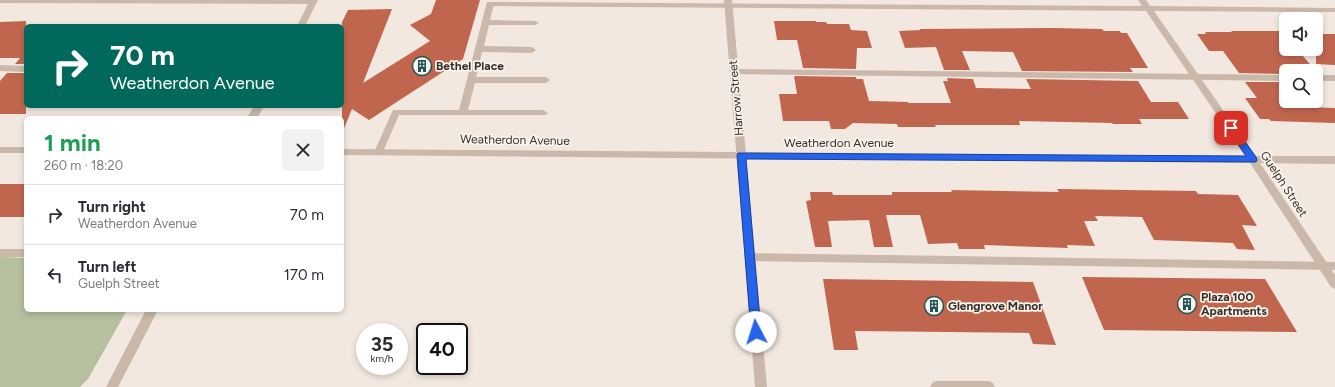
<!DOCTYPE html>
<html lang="en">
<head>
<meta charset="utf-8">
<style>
  :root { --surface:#fff; --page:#f2f2f3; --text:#2b2b33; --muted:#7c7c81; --line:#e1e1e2 }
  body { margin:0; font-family:Figtree,sans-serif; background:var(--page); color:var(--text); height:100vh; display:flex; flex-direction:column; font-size:15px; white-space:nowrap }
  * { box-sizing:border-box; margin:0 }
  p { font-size:13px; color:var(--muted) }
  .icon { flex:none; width:22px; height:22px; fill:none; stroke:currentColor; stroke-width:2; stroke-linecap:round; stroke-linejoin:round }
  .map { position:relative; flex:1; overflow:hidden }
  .drawer { position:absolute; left:24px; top:116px; width:320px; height:196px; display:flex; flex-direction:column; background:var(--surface); border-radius:6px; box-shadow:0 2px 6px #0003 }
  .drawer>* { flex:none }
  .guide { position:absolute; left:24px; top:24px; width:320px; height:84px; border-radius:6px; box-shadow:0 2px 6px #0003; background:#00695c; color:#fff; overflow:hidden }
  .controls { position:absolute; left:1279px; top:12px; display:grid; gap:8px }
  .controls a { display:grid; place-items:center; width:44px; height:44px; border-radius:6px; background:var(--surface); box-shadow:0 2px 6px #0003; font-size:20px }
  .speed { position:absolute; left:356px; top:323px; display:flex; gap:8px; font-size:20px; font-weight:700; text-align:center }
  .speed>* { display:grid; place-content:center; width:52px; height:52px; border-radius:50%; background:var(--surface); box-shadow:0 2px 6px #0003; line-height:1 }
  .speed small { font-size:10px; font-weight:400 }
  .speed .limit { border:2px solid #111; border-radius:6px; background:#fff; color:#111 }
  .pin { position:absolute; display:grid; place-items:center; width:34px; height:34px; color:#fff; margin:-17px; border-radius:8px; box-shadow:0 2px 6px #0006 }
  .me { position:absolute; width:44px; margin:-22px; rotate:355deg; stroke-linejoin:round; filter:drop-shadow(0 0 3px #0008) }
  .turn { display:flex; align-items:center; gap:14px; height:84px; padding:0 20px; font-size:18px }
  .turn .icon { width:52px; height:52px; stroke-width:2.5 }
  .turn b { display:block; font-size:28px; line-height:34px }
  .round { display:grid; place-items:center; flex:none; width:42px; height:42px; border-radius:6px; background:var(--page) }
  .overview { display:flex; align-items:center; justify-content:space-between; height:68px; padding:0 20px }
  h1 { font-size:24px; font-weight:700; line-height:30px; color:#1e9e55 }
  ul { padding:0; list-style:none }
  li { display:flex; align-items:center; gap:12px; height:60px; padding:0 20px; border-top:1px solid var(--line) }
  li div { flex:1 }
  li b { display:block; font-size:15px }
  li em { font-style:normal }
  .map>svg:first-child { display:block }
</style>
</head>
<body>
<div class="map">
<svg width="1335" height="387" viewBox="0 0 1335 387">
  <rect width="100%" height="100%" fill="#f2e8df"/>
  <path fill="#b6c09f" d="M0,257L26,258V310H127L88,379L80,387H0Z"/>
  <path fill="#c0664f" d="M436,0H480L463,59L369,120L352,109L342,133V22L348,10L392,9L363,83L430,41L410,25L431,14Z
    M26,21V64H15L20,58H0V22Z
    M774,21H816V22H826L827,24H849L851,30L867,31L872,48H857L856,69L803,68L797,40H777Z
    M1054,28L1102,29L1104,31H1120L1121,33H1127L1148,68H1130L1133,72L1022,71L1013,52L962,51L970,70H944L936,47L905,48L899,31L920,30V29Z
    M1231,31H1282L1286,36V49H1297L1314,69L1286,68V74L1239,73L1223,51H1209L1197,34H1206L1205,32H1232Z
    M1316,34H1335V65L1316,64Z
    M7,73H26V114H0V81Z
    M794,76L856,77V79H863L869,101L908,102V103H951L943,81H948L947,78L973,79L976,88L1031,89L1026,79L1138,81L1151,102H1178L1189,119H1139L1142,124H1113L1112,123L1019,121L1020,125H935L936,127H898L897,124L853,123L845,129H831L829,121H783L779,94H797Z
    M1245,82H1286V101H1301L1305,107L1335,108V123L1271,121L1269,119H1260L1245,98H1257Z
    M0,184H26V217H0Z
    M1057,189L1196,191L1198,194L1238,195L1257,226L1242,225L1255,250L1237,249L1233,243L1154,240L1142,217L1095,216L1098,221H1084L1095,246L1067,245L1068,248L984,245L985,249H959L957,243L928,244L920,215H886L893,247H874L869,220L828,221L832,247H815L806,201L811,200L810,192H832L833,195H892V192H952L951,190L1059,192Z
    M1082,277L1265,279L1297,332L1104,330Z
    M823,279L1033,282L1056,345L1033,344L1029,333L855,331L858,350H834Z"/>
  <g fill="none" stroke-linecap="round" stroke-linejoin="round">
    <path fill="#cab8ab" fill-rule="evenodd" d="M487,2H490L494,4L490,20L535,21L539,23L535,25H489L484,46L532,47L536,50L532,53L482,52L476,77H546L550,80L546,83H475L468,110H543L548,113L546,115H399L382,154H376L374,152L393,110H459Z
      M0,65L26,66V72L0,71Z
      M734,69L1286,75V81L731,74L730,72Z
      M1316,75H1335V81H1316Z
      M0,249H26V257H0Z
      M750,253L1335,262V270L750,261L746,260L745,257L746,254Z
      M936,381H989L993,383L995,387H930L932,383Z"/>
    <path fill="#cab8ab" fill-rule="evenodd" d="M0,0H314L317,2L313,4L0,3Z
      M1138,0H1146L1150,6L1335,8V12L1154,11L1255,156H1335V164L1260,163L1335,275V289L1331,287L1250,163L342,155V149L1245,156L1146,11L490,6L486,4L490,2L1142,6Z
      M0,147H26V153H0Z"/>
    <path fill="#cab8ab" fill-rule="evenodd" d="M310,0H318L305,26H297Z
      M724,0H732L767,387H755Z
      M254,106H264L257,118H247Z
      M146,310H158L118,387H106Z"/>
  </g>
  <path fill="#2563eb" stroke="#184099" d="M1231,125L1234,126L1256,157L1257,160L1256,162L746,159L761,332L760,336L756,337L752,336L751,332L737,155L738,153L1246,156L1227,128Z"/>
  <defs>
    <g id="building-ring" transform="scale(1)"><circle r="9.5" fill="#f9f3eb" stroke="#215658" stroke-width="1.5"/><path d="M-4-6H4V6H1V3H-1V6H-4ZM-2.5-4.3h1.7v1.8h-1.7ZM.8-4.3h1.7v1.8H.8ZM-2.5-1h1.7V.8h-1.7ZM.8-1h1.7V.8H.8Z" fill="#215658"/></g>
  </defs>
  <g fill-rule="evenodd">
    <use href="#building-ring" x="422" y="66"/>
    <use href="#building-ring" x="1187" y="304"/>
    <use href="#building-ring" x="934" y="306"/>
  </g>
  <g text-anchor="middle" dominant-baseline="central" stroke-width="3.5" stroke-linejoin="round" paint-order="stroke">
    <g font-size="12" font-weight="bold" fill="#382e2a" stroke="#f9f3eb" text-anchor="start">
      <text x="436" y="66">Bethel Place</text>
      <text x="1201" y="297">Plaza 100<tspan x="1201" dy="14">Apartments</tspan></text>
      <text x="948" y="306">Glengrove Manor</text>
    </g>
    <g font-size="12" fill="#382e2a" stroke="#f9f3eb">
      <text transform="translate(736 98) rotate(-95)">Harrow Street</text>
      <text transform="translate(515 140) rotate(1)">Weatherdon Avenue</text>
      <text x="839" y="143">Weatherdon Avenue</text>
      <text transform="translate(1284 184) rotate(57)">Guelph Street</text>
    </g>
  </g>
</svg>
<div class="controls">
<a><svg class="icon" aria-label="sound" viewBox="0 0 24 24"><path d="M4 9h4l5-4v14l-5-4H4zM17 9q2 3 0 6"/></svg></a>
<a><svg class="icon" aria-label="search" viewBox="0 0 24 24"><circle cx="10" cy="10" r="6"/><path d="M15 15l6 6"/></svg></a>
</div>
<div class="speed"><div>35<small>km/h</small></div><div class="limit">40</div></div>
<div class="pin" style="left:1231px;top:128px;background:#d93025"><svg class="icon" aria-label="arrive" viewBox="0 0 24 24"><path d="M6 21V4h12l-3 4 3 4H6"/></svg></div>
<svg class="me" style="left:756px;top:332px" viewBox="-20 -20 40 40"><circle r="19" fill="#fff"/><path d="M0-13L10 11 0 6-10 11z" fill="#2563eb"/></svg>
<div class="guide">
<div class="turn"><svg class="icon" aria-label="right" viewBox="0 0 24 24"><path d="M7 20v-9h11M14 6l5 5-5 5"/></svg><div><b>70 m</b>Weatherdon Avenue</div></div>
</div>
<section class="drawer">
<div class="overview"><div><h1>1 min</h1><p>260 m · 18:20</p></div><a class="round"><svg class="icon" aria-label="close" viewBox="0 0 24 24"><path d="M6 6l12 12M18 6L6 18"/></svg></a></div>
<ul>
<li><svg class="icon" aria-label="right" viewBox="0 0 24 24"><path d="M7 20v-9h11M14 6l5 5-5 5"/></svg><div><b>Turn right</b><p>Weatherdon Avenue</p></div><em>70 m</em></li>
<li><svg class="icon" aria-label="left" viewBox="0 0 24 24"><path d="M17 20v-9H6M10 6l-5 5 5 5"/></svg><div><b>Turn left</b><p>Guelph Street</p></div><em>170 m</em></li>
</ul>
</section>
</div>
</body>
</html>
